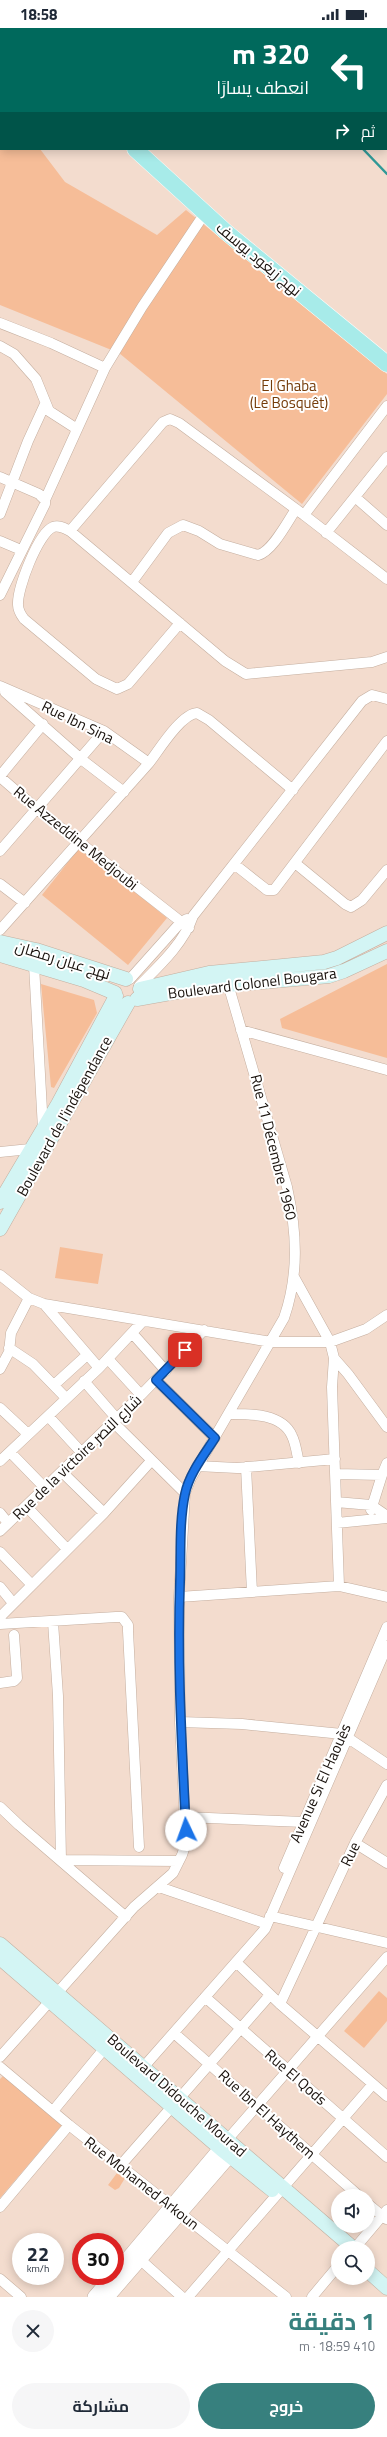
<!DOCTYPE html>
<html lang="ar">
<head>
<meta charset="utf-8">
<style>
  :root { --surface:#fff; --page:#f6f6f7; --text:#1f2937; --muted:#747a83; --accent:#37807e }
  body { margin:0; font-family:"Titillium Web",Cairo,sans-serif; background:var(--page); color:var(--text); direction:rtl; height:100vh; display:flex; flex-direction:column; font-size:15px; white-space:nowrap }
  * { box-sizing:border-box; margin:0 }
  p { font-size:13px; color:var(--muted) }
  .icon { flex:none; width:22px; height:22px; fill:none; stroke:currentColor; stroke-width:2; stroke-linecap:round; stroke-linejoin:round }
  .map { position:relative; height:2269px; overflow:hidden; direction:ltr }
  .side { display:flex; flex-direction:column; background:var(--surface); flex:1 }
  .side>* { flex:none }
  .top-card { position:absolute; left:0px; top:0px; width:387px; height:122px; box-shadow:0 2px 10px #0003; direction:rtl; background:#00695c; color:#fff; overflow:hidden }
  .tools { position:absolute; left:331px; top:2161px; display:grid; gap:8px }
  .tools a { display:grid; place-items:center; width:44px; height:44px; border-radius:50%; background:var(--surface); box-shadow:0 2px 10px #0003; font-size:20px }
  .speed { position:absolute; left:12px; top:2205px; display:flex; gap:8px; font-size:20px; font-weight:700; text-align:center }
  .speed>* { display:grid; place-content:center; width:52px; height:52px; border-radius:50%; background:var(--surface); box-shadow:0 2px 10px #0003; line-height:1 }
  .speed small { font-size:10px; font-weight:400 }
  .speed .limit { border:6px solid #d22; background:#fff; color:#111 }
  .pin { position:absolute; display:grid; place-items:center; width:34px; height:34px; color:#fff; margin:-17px; border-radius:8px; box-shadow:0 2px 6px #0006 }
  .me { position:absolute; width:44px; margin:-22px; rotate:357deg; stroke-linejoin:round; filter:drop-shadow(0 0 3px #0008) }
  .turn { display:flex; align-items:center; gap:14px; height:84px; padding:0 12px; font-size:18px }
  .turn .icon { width:52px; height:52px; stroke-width:2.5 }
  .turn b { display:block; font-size:28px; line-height:34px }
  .then { display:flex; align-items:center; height:38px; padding:0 12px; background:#0003; gap:8px; font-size:15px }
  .round { display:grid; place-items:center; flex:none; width:42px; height:42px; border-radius:21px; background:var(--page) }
  .overview { display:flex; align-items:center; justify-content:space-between; height:68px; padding:0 12px }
  h1 { font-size:24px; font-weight:700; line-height:30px; color:var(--accent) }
  .action { display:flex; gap:8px; margin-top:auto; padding:8px 12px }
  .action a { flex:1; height:46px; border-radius:24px; background:var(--accent); color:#fff; font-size:16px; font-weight:700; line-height:46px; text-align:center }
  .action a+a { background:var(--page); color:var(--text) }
  .status { display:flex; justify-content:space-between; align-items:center; height:28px; padding:0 20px; background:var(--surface); direction:ltr }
  .status svg { height:11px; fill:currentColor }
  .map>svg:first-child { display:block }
</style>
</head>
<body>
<div class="status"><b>18:58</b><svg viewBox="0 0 49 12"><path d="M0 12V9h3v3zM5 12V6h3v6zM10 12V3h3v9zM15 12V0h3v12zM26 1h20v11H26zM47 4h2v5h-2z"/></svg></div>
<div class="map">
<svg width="387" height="2269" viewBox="0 0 387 2269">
  <rect width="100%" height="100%" fill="#f3dcce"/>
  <path fill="#f6bd98" d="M0,68L1,121H40L65,154L157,207L186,182L387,346V366L302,476L119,325L0,277Z
    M80,819L167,890L128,937L42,867Z
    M387,936V1030L282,1000L280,991Z
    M41,956L94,972L97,985L54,1060L51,1059Z
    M60,1219L103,1226L98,1256L55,1250Z
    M379,1963L387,1970V1993L364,2020L344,2003Z
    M3,2048L62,2097L0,2170V2051Z
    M117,2145L125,2150L119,2160L115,2162L108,2157Z"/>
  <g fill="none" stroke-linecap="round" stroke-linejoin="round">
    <path stroke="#309997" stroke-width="2.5" d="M291,0V1
      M363,121L387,146"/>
    <g stroke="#c4ae9f" stroke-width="11">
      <path id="minor" d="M0,295L51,315L105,340
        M0,318L14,326L36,351L49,383L77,401
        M387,378L304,487L387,551
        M0,449L39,466L45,472V476L0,567
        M355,469L387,497
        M45,472L105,340L142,279L205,185
        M0,486L28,413L45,376
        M70,503L163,394L170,391L179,395L304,487
        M326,505L387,429
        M0,513L21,522
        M132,554L168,505L183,497L199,503L220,516L258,527C272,524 288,493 296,481
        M180,595L128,656L117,661L96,651L24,591C21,587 18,582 18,577C17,561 38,505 53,499C59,497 64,500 70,503L225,633L246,646L372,634L387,629
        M0,658L104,703L149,735C159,722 181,686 197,685L209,692L293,762
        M5,664L81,731L124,764
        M0,748L43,696
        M0,749L37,781L189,900
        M0,823L104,703
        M295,835L345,876L351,879L362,872L387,842
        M234,836L267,862H274L387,713
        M0,856L25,875
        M0,902L149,735
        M34,937L43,1101
        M130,951L181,894L187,891
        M139,958C159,938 184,915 193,888L362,673L372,667L387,671
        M241,1002L387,1042
        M0,1124L30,1121
        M0,1247L29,1270L44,1276L271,1314H330L366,1301L387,1287
        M294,1249L330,1314L334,1330L332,1359L339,1558
        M132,1305L166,1343
        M9,1320L33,1336L66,1370
        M334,1330L348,1346L387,1399
        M108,1331L141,1367
        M99,1340L143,1293
        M0,1341L9,1324L11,1305L29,1270
        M156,1352L215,1410
        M84,1353L117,1391
        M54,1357L87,1327
        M0,1380L28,1406
        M229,1386C249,1386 282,1385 292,1408C296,1416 297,1427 299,1435
        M48,1388L82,1425
        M113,1394L185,1465
        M10,1424L45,1460
        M0,1433L99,1340L44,1276
        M197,1438L237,1440L335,1431
        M246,1439L252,1564
        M62,1444L104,1485
        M336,1446L382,1447L387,1435
        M336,1474L371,1477L387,1488
        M26,1478L67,1521
        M371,1482L382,1447
        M0,1485L8,1495
        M337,1495L387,1490
        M0,1503L141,1367L204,1302
        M0,1524L32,1557
        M0,1559L13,1575
        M179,1569L339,1558L387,1569
        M0,1589L104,1485L151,1433
        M53,1594L58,1668L61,1832L179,1833
        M0,1596L116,1589H122L128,1597V1603L139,1819
        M0,1655L14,1653L17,1650L14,1607
        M180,1694L242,1696L342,1706L387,1736
        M0,1779L19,1797L126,1889
        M185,1789L304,1794
        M355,1815L387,1835
        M284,1840L387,1599
        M159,1859L267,1896
        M270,1888L387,1915
        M237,1935L280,1976L387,2068
        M205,1969L387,2129
        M280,1976L355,1815L387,1757
        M174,2005L359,2168
        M0,2029L134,1879L173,1845L182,1827L186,1815L180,1694L179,1569L185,1465L191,1450L284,1290C299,1247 297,1204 287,1159L228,956
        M0,2039L69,2097L286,2269
        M140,2043L265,1901L387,1618
        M53,2083L109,2015
        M227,2112L387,1929
        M120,2138L270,1967
        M368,2176L386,2191
        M0,2179L69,2097
        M355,2220L387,2182
        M135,2227L182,2269
        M0,2251L21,2269
        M188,2269L373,2056
        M312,2269L338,2238"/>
    </g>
    <g stroke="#c4ae9f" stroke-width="14">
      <path id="tertiary" d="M115,2245L227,2112
        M94,2269L112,2248
        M108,2269L230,2128"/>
    </g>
    <g stroke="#c4ae9f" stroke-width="15">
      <path id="secondary" d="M0,914L36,922L126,951
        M0,927L84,952L115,965
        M140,961L209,945L324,934L337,930L387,905
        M137,971L204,959L329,948L344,943L387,923
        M0,1174L58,1076L116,968
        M0,1201L128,975
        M0,1916L353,2220
        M0,1930L221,2121L272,2162
        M368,2243L387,2260"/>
    </g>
    <g stroke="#fff" stroke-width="17">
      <path id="primary" d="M25,0L26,1
        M135,121L226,204L387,336"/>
    </g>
    <use href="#minor" stroke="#fff" stroke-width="10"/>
    <use href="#tertiary" stroke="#fff" stroke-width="13"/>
    <use href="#secondary" stroke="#d3f5f4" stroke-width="14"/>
    <use href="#primary" stroke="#a7ebe9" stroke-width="16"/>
  </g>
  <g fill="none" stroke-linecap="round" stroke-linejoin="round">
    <g stroke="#114b97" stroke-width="10">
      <path id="route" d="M185,1322L156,1352L215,1410C204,1427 189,1446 185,1466C179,1494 181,1525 180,1554C177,1636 182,1719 186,1802"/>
    </g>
    <use href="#route" stroke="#1a73e8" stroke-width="7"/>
  </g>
  <g text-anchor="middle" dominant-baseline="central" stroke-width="4" stroke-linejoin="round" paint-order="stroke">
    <g font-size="15" fill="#18110c" stroke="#fff">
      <text transform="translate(259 231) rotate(40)">نهج زيغود يوسف</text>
      <text transform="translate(78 694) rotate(26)">Rue Ibn Sina</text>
      <text transform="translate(76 810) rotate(39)">Rue Azzeddine Medjoubi</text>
      <text transform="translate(63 932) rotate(17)">نهج عبان رمضان</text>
      <text transform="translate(252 955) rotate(-7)">Boulevard Colonel Bougara</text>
      <text transform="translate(64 1088) rotate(-61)">Boulevard de l'indépendance</text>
      <text transform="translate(274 1119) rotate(76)">Rue 11 Décembre 1960</text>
      <text transform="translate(77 1429) rotate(-44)">Rue de la victoire شارع النصر</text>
      <text transform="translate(320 1755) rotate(-66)">Avenue Si El Haouès</text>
      <text transform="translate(350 1826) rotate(-64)">Rue</text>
      <text transform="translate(296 2049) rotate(41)">Rue El Qods</text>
      <text transform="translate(177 2067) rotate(41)">Boulevard Didouche Mourad</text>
      <text transform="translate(267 2086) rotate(42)">Rue Ibn El Haythem</text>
      <text transform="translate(142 2155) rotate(38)">Rue Mohamed Arkoun</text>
    </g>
    <g font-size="15" fill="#753c0a" stroke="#fff">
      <text x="289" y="357">El Ghaba<tspan x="289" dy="17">(Le Bosquêt)</tspan></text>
    </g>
  </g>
</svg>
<div class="tools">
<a><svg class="icon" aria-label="sound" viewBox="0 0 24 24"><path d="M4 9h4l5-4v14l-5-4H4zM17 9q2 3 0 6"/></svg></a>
<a><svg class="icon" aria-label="search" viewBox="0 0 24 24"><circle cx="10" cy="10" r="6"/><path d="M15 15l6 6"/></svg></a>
</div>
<div class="speed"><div>22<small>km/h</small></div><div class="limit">30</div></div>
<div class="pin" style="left:185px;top:1322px;background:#d93025"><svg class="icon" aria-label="arrive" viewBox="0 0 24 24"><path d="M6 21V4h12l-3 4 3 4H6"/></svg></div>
<svg class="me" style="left:186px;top:1802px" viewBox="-20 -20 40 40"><circle r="19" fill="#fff"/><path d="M0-13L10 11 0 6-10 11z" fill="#1a73e8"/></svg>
<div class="top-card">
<div class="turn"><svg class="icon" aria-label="left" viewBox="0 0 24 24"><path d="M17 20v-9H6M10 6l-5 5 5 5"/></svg><div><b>320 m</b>انعطف يسارًا</div></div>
<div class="then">ثم<svg class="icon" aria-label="right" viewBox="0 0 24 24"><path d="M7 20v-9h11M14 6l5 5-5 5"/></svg></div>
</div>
</div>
<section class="side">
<div class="overview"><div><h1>1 دقيقة</h1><p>410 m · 18:59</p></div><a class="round"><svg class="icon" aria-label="close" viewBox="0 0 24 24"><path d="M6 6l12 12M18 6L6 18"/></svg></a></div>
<div class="action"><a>خروج</a><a>مشاركة</a></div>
</section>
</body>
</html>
